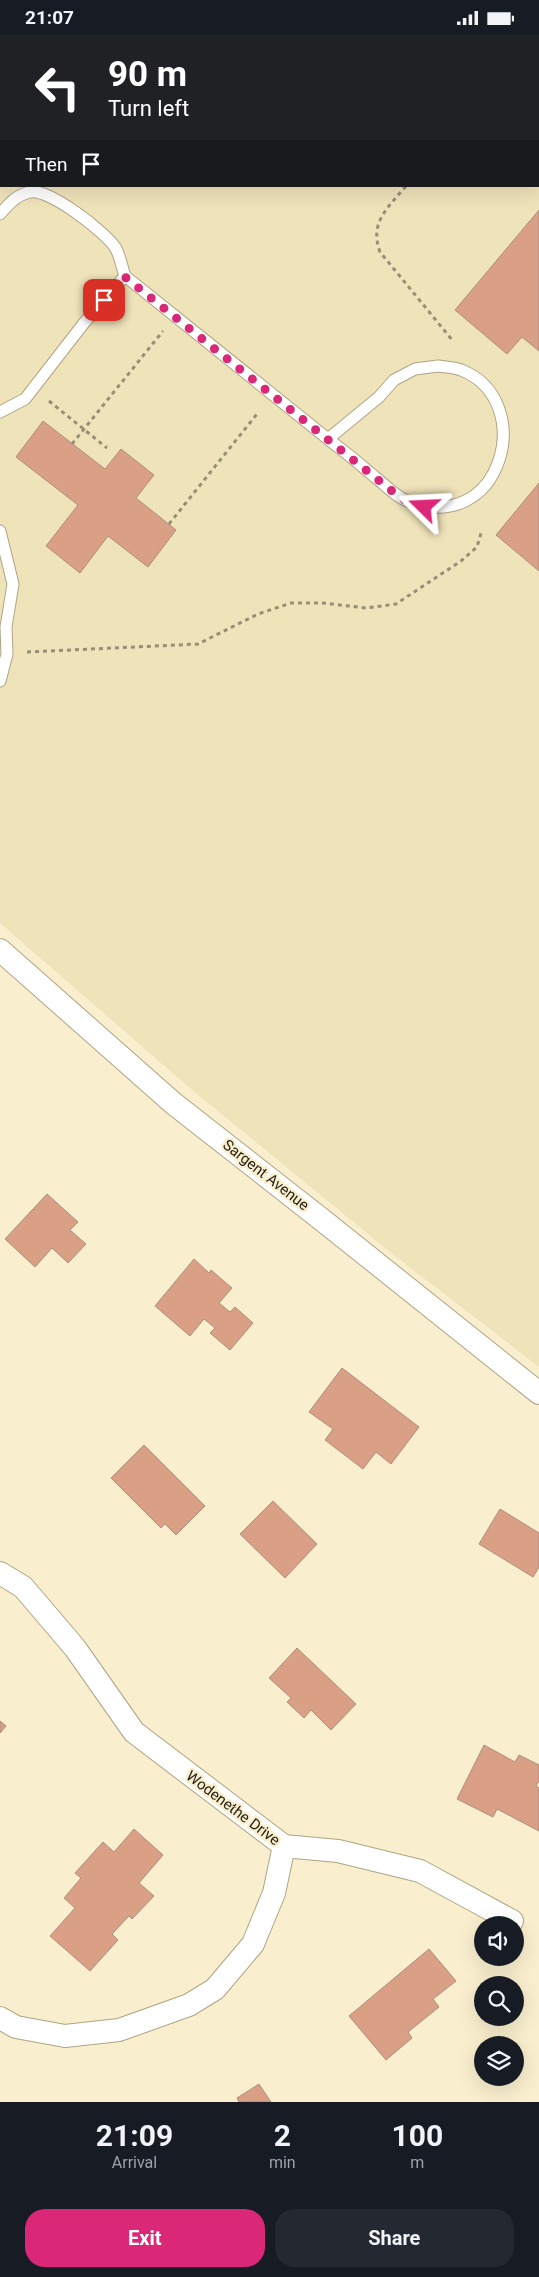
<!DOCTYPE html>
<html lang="en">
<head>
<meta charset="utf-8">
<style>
  :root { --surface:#171b24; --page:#242831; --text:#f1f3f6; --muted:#9ea1a6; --accent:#db2777 }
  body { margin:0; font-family:Roboto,sans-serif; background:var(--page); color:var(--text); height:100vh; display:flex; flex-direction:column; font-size:19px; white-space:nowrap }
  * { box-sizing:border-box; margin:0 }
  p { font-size:16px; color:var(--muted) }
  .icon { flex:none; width:28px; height:28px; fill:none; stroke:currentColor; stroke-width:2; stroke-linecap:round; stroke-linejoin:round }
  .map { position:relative; height:2067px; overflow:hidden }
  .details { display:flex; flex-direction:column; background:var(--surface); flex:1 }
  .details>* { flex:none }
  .hud { position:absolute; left:0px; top:0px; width:540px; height:152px; box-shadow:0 5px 20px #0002; background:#202124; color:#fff; overflow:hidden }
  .tools { position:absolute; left:474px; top:1881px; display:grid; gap:10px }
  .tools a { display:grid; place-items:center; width:50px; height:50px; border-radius:50%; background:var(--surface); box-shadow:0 5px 20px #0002; font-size:25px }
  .pin { position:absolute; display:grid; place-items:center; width:42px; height:42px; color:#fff; margin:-21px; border-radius:10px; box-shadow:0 2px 8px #0006 }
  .me { position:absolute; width:55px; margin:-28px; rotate:291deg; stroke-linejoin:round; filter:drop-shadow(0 0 4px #0008) }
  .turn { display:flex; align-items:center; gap:18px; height:105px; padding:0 25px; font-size:22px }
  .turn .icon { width:65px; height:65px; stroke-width:2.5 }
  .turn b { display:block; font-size:35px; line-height:42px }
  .then { display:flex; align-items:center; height:48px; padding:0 25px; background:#0003; gap:10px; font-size:19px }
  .eta { display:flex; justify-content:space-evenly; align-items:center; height:85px; text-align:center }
  .eta b { font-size:30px; font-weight:700; line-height:35px }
  .cta { display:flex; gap:10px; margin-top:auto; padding:10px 25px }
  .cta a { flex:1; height:58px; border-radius:20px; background:var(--accent); color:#fff; font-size:20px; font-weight:700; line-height:58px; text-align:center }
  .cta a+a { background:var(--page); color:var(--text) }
  .status { display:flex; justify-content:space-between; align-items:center; height:35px; padding:0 25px; background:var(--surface); direction:ltr }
  .status svg { height:14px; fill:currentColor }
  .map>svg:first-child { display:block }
</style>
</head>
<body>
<div class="status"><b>21:07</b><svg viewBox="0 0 49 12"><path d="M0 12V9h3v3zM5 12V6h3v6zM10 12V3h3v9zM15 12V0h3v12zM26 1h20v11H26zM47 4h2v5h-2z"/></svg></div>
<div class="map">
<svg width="539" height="2067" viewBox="0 0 539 2067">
  <rect width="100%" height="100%" fill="#f9efce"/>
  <path fill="#efe3ba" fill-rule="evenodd" d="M0,0H539V1332L390,1217L191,1054L0,888ZM1,1H539V151H1Z"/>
  <path fill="#daa085" stroke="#ae8d7f" d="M0,22L1,23V110L0,109Z
    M539,175V316L522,302L507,319L455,275Z
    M43,386L105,434L121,414L154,440L136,463L176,495L148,532L108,501L80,538L46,511L78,470L16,422Z
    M539,448V536L496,500Z
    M47,1159L78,1187L70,1195L86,1209L68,1228L52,1213L35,1232L5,1204Z
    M194,1224L209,1238L211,1235L232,1253L219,1268L230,1277L235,1272L253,1288L230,1315L210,1298L215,1293L204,1284L190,1301L155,1271Z
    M342,1333L419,1392L391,1429L376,1417L363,1434L325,1405L333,1394L309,1377Z
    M144,1410L205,1471L176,1500L165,1489L161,1493L111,1443Z
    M273,1466L317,1509L285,1543L240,1499Z
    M500,1474L539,1498V1532L533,1542L479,1509Z
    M297,1613L356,1669L331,1695L311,1675L304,1683L287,1667L291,1663L269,1643Z
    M0,1686L6,1691L0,1698Z
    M484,1710L515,1727L519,1720L539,1730V1746L536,1751L539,1753V1796L497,1774L493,1782L457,1764Z
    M134,1794L163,1820L139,1848L154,1861L132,1884L129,1881L112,1899L118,1905L90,1936L50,1901L75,1873L64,1863L81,1843L75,1838L103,1807L114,1817Z
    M429,1914L456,1946L433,1964L439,1972L408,1997L412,2003L386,2025L349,1981Z
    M259,2049L271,2067H239L237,2063Z"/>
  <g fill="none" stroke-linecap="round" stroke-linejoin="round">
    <g stroke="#aea484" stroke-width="13">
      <path id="service" d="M539,132V133
        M0,179C9,169 16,160 30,157C49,153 105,197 115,212C120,220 122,233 125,241L328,404
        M438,331C445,332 454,332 461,335C539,365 502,505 405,465C394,460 384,449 375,442C360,429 344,416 328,404L379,362L394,345L415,334Z
        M0,377L25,364L84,288L125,241
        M0,496L13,549L6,592L7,619L0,646"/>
    </g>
    <g stroke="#aea484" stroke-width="24">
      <path id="minor" d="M412,0L414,1
        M539,12V11
        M0,915L173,1068L321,1184L539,1358
        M0,1538L23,1552L75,1613L134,1697L284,1811L274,1858L253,1909L215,1954L189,1970L119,1995L65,2001L16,1992L0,1983
        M284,1811L338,1816L420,1836L512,1886"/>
    </g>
    <path stroke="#968f77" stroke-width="3" stroke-dasharray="4 4" stroke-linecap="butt" d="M406,151C388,173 369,187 380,217L453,306
      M49,366L107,413
      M72,409L163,296
      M169,489L257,379
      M27,617L198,609L258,579L291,568H323L366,573L396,569L461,526L477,512L481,498"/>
    <use href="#service" stroke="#fff" stroke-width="11"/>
    <use href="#minor" stroke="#fff" stroke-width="22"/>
  </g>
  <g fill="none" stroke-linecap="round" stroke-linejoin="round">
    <path stroke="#db2777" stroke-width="9" stroke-dasharray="0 16.2" d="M104,265L125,242L402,464L424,472"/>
  </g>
  <g text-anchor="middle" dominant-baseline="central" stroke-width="5" stroke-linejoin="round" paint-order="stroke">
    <g font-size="15" fill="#221f12" stroke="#f9efce">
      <text transform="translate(266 1140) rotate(38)">Sargent Avenue</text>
      <text transform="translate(233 1773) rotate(37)">Wodenethe Drive</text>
    </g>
  </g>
</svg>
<div class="tools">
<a><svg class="icon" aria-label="sound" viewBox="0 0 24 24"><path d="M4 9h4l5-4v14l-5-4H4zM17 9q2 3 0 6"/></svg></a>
<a><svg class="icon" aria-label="search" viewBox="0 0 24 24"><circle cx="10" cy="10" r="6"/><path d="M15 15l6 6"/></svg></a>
<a><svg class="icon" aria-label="layers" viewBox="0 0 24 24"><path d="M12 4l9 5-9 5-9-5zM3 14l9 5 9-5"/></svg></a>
</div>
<div class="pin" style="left:104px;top:265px;background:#d93025"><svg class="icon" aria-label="arrive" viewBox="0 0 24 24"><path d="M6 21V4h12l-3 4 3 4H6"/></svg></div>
<svg class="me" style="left:424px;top:472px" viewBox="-20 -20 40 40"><path d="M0-17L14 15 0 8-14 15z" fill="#db2777" stroke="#fff" stroke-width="4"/></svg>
<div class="hud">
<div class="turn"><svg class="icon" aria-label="left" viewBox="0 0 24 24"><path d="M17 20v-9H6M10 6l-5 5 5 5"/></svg><div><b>90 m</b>Turn left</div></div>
<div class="then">Then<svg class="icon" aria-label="arrive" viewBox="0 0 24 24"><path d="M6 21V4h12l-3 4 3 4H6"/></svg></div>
</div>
</div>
<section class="details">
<div class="eta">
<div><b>21:09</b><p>Arrival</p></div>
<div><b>2</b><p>min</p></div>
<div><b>100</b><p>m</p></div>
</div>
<div class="cta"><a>Exit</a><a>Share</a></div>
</section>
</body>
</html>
